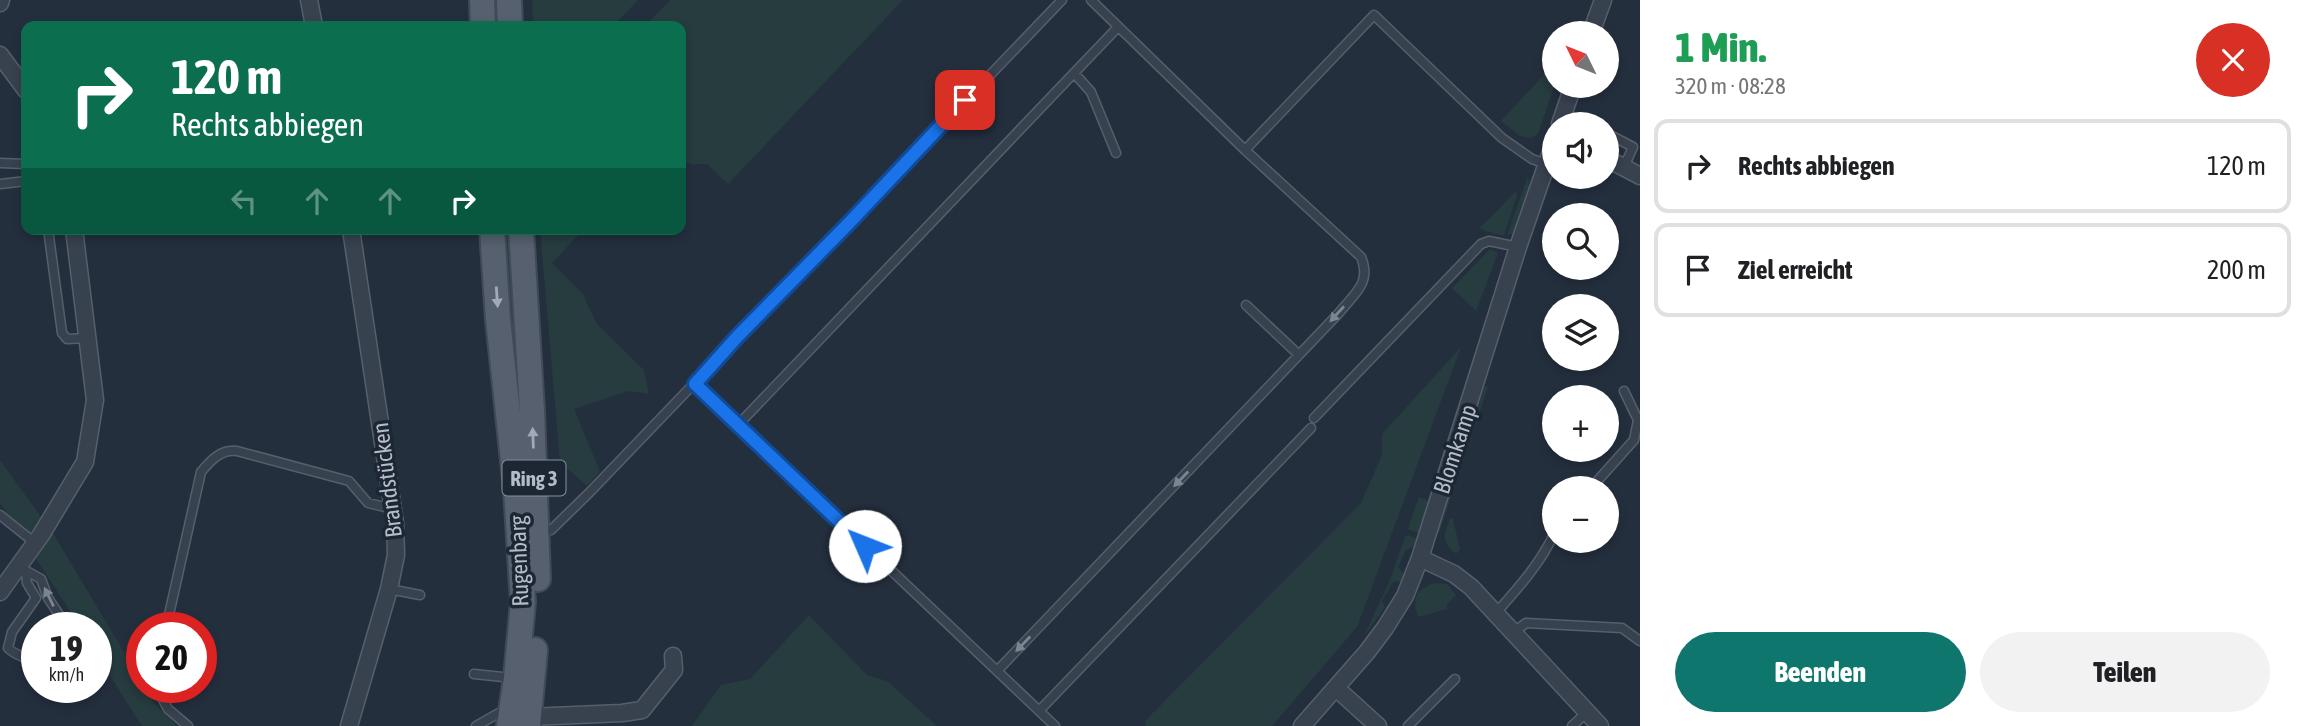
<!DOCTYPE html>
<html lang="de">
<head>
<meta charset="utf-8">
<style>
  :root { --surface:#fff; --page:#f2f2f2; --text:#202124; --muted:#757577; --line:#e0e0e0; --accent:#0f766e }
  body { margin:0; font-family:"Asap Condensed",sans-serif; background:var(--page); color:var(--text); height:100vh; display:flex; flex-direction:column; font-size:26px; white-space:nowrap }
  * { box-sizing:border-box; margin:0 }
  p { font-size:23px; color:var(--muted) }
  .icon { flex:none; width:38px; height:38px; fill:none; stroke:currentColor; stroke-width:2; stroke-linecap:round; stroke-linejoin:round }
  .map { position:relative; flex:1; overflow:hidden }
  .side { display:flex; flex-direction:column; background:var(--surface); width:665px }
  .side>* { flex:none }
  .guide { position:absolute; left:21px; top:21px; width:665px; height:214px; border-radius:14px; box-shadow:0 4px 10px #0003; background:#0b6e4f; color:#fff; overflow:hidden }
  .needle { width:46px; rotate:313deg }
  .buttons { position:absolute; left:1542px; top:21px; display:grid; gap:14px }
  .buttons a { display:grid; place-items:center; width:77px; height:77px; border-radius:50%; background:var(--surface); box-shadow:0 4px 10px #0003; font-size:35px }
  .speed { position:absolute; left:21px; top:612px; display:flex; gap:14px; font-size:35px; font-weight:700; text-align:center }
  .speed>* { display:grid; place-content:center; width:91px; height:91px; border-radius:50%; background:var(--surface); box-shadow:0 4px 10px #0003; line-height:1 }
  .speed small { font-size:18px; font-weight:400 }
  .speed .limit { border:10px solid #d22; background:#fff; color:#111 }
  .pin { position:absolute; display:grid; place-items:center; width:60px; height:60px; color:#fff; margin:-30px; border-radius:14px; box-shadow:0 4px 10px #0006 }
  .me { position:absolute; width:77px; margin:-38px; rotate:314deg; stroke-linejoin:round; filter:drop-shadow(0 0 5px #0008) }
  .turn { display:flex; align-items:center; gap:24px; height:147px; padding:0 35px; font-size:32px }
  .turn .icon { width:91px; height:91px; stroke-width:2.5 }
  .turn b { display:block; font-size:49px; line-height:60px }
  .lanes { display:flex; align-items:center; height:66px; padding:0 35px; background:#0003; justify-content:center; gap:35px; direction:ltr }
  .lanes .off { opacity:.35 }
  .round { display:grid; place-items:center; flex:none; width:74px; height:74px; border-radius:37px; background:var(--page) }
  .head { display:flex; align-items:center; justify-content:space-between; height:119px; padding:0 35px }
  h1 { font-size:42px; font-weight:800; line-height:52px; color:#1e9e55 }
  .action { display:flex; gap:14px; margin-top:auto; padding:14px 35px }
  .action a { flex:1; height:80px; border-radius:42px; background:var(--accent); color:#fff; font-size:28px; font-weight:800; line-height:80px; text-align:center }
  .action a+a { background:var(--page); color:var(--text) }
  ul { padding:0; list-style:none }
  li { display:flex; align-items:center; gap:21px; height:94px; margin:0 14px 10px; padding:0 21px; border:4px solid var(--line); border-radius:14px }
  li div { flex:1 }
  li b { display:block; font-size:26px }
  li em { font-style:normal }
  main { display:flex; flex:1; min-height:0 }
  .map>svg:first-child { display:block }
</style>
</head>
<body>
<main>
<div class="map">
<svg width="1640" height="726" viewBox="0 0 1640 726">
  <rect width="100%" height="100%" fill="#242f3e"/>
  <path fill="#263c3f" d="M532,0H638L613,26H533Z
    M670,0H903L728,184L707,164H692L681,161V26H645Z
    M1554,64V86L1538,134L1531,138L1520,136L1501,121Z
    M1528,176L1530,191L1517,230L1513,234L1507,235Z
    M1516,191L1517,195L1504,236L1485,231L1480,228Z
    M498,229H508L511,287L523,410L528,508Z
    M540,229H584L552,263L584,295L586,302L597,324L644,370L649,394L628,391L574,409L600,471L587,486L560,462Z
    M1490,249L1497,252V256L1476,311L1452,288Z
    M1461,347L1357,627L1272,726H1146L1145,721L1361,503L1382,455V434Z
    M1480,384L1488,387L1439,533H1437L1460,448L1465,445L1479,401L1476,394Z
    M0,460L54,535L142,682V688H145L153,702L177,726H143L139,722L96,653V628H81L0,503Z
    M1419,497L1429,501L1420,534L1408,529Z
    M1450,518L1453,519L1460,549L1456,554C1440,540 1444,536 1450,518Z
    M1408,535L1416,538L1418,541L1413,547L1406,550L1398,567L1406,576L1404,581L1393,582L1382,601L1385,607L1363,638L1390,580L1405,537Z
    M1434,583L1447,584L1456,595L1447,604V609L1418,617C1411,598 1416,590 1434,583Z
    M809,615L867,675L887,681L937,726H692L721,685L750,679Z"/>
  <g fill="none" stroke-linecap="round" stroke-linejoin="round">
    <g stroke="#565f6c" stroke-width="11">
      <path id="service" d="M1074,73L1091,92L1116,153
        M1606,143L1610,135L1633,147L1624,167
        M1245,150L1374,15L1502,138L1532,159L1546,164
        M0,163L26,164
        M0,184L26,181
        M48,229L62,333L67,339L87,338
        M1246,305L1299,355
        M695,384L1055,726
        M1624,391L1638,420
        M1314,418L1481,244L1489,241L1518,247
        M738,425L1118,27
        M1591,488L1634,440L1638,420H1640
        M0,515L35,543
        M539,533L551,530L589,493L1062,0
        M23,569L41,579L48,598L68,628
        M26,572L27,583L36,598L12,632L8,648C15,656 28,657 37,665
        M389,589L420,595
        M1496,613C1518,588 1540,564 1554,534
        M166,628L201,472C211,460 221,449 237,451L349,481L368,503L393,509
        M1514,632L1526,623L1622,628L1640,641
        M997,671L1338,314C1354,294 1372,283 1361,257L1245,150L1091,0
        M474,674L513,678
        M62,688L66,690L71,688
        M157,688L168,709L188,726
        M1039,711L1311,428
        M476,726L506,709
        M1408,726L1455,679
        M1572,726L1587,712"/>
    </g>
    <g stroke="#565f6c" stroke-width="19">
      <path id="minor" d="M309,0L314,26
        M0,3L1,0
        M1591,33L1603,0
        M0,55L26,90
        M1560,124L1573,86
        M1606,158L1640,176
        M1420,558L1454,574L1471,587L1600,726
        M0,592L41,535L85,462L95,400L74,229
        M1336,688L1378,726
        M530,717L622,713L642,710L674,670L673,656
        M349,726L389,589L396,555L395,523L351,229
        M1302,726L1367,652L1385,628L1405,596L1420,558L1518,247L1554,143"/>
    </g>
    <g stroke="#414a57" stroke-width="28">
      <path id="primary" d="M482,0L483,26
        M509,0L510,26
        M492,229L498,319L516,489L523,602L516,678L509,726
        M521,229L532,411L538,579
        M528,726L535,650"/>
    </g>
    <use href="#service" stroke="#38414e" stroke-width="8"/>
    <use href="#minor" stroke="#38414e" stroke-width="16"/>
    <use href="#primary" stroke="#56606e" stroke-width="24"/>
  </g>
  <defs><path id="oneway-solid" d="M-6-.8H1V-3.2L6.5 0L1 3.2V.8H-6Z" transform="scale(1.75)"/></defs>
  <g fill="#a1aab7">
    <use href="#oneway-solid" transform="translate(497 297) rotate(86)"/>
    <use href="#oneway-solid" transform="translate(533 438) rotate(-92)"/>
  </g>
  <g fill="#7c8592">
    <use href="#oneway-solid" transform="translate(1337 314) rotate(132)"/>
    <use href="#oneway-solid" transform="translate(1181 479) rotate(134)"/>
    <use href="#oneway-solid" transform="translate(49 597) rotate(-116)"/>
    <use href="#oneway-solid" transform="translate(1023 644) rotate(134)"/>
  </g>
  <g fill="none" stroke-linecap="round" stroke-linejoin="round">
    <g stroke="#114b97" stroke-width="18">
      <path id="route" d="M865,546L695,384L737,337L850,222L965,100"/>
    </g>
    <use href="#route" stroke="#1a73e8" stroke-width="12"/>
  </g>
  <g text-anchor="middle" dominant-baseline="central" stroke-width="7" stroke-linejoin="round" paint-order="stroke">
    <rect fill="#1d2633" stroke="#878f9c" stroke-width="2" x="502.5" y="460.5" width="63" height="35" rx="5"/>
    <g font-size="21" font-weight="bold" fill="#b4bcc9">
      <text x="534" y="478">Ring 3</text>
    </g>
    <g font-size="23" fill="#b4bcc9" stroke="#1d2633">
      <text transform="translate(1455 449) rotate(-72)">Blomkamp</text>
      <text transform="translate(387 480) rotate(-97)">Brandstücken</text>
      <text transform="translate(519 561) rotate(-92)">Rugenbarg</text>
    </g>
  </g>
</svg>
<div class="buttons">
<a><svg class="needle" viewBox="-14 -14 28 28"><path d="M0-13l5 13h-10z" fill="#e53935"/><path d="M0 13l5-13h-10z" fill="#757577"/></svg></a>
<a><svg class="icon" aria-label="sound" viewBox="0 0 24 24"><path d="M4 9h4l5-4v14l-5-4H4zM17 9q2 3 0 6"/></svg></a>
<a><svg class="icon" aria-label="search" viewBox="0 0 24 24"><circle cx="10" cy="10" r="6"/><path d="M15 15l6 6"/></svg></a>
<a><svg class="icon" aria-label="layers" viewBox="0 0 24 24"><path d="M12 4l9 5-9 5-9-5zM3 14l9 5 9-5"/></svg></a>
<a>+</a>
<a>−</a>
</div>
<div class="speed"><div>19<small>km/h</small></div><div class="limit">20</div></div>
<div class="pin" style="left:965px;top:100px;background:#d93025"><svg class="icon" aria-label="arrive" viewBox="0 0 24 24"><path d="M6 21V4h12l-3 4 3 4H6"/></svg></div>
<svg class="me" style="left:865px;top:546px" viewBox="-20 -20 40 40"><circle r="19" fill="#fff"/><path d="M0-13L10 11 0 6-10 11z" fill="#1a73e8"/></svg>
<div class="guide">
<div class="turn"><svg class="icon" aria-label="right" viewBox="0 0 24 24"><path d="M7 20v-9h11M14 6l5 5-5 5"/></svg><div><b>120 m</b>Rechts abbiegen</div></div>
<div class="lanes"><svg class="icon off" aria-label="left" viewBox="0 0 24 24"><path d="M17 20v-9H6M10 6l-5 5 5 5"/></svg><svg class="icon off" aria-label="ahead" viewBox="0 0 24 24"><path d="M12 20V5M6 11l6-6 6 6"/></svg><svg class="icon off" aria-label="ahead" viewBox="0 0 24 24"><path d="M12 20V5M6 11l6-6 6 6"/></svg><svg class="icon" aria-label="right" viewBox="0 0 24 24"><path d="M7 20v-9h11M14 6l5 5-5 5"/></svg></div>
</div>
</div>
<section class="side">
<div class="head"><div><h1>1 Min.</h1><p>320 m · 08:28</p></div><a class="round" style="background:#d93025;color:#fff"><svg class="icon" aria-label="close" viewBox="0 0 24 24"><path d="M6 6l12 12M18 6L6 18"/></svg></a></div>
<ul>
<li><svg class="icon" aria-label="right" viewBox="0 0 24 24"><path d="M7 20v-9h11M14 6l5 5-5 5"/></svg><div><b>Rechts abbiegen</b></div><em>120 m</em></li>
<li><svg class="icon" aria-label="arrive" viewBox="0 0 24 24"><path d="M6 21V4h12l-3 4 3 4H6"/></svg><div><b>Ziel erreicht</b></div><em>200 m</em></li>
</ul>
<div class="action"><a>Beenden</a><a>Teilen</a></div>
</section>
</main>
</body>
</html>
